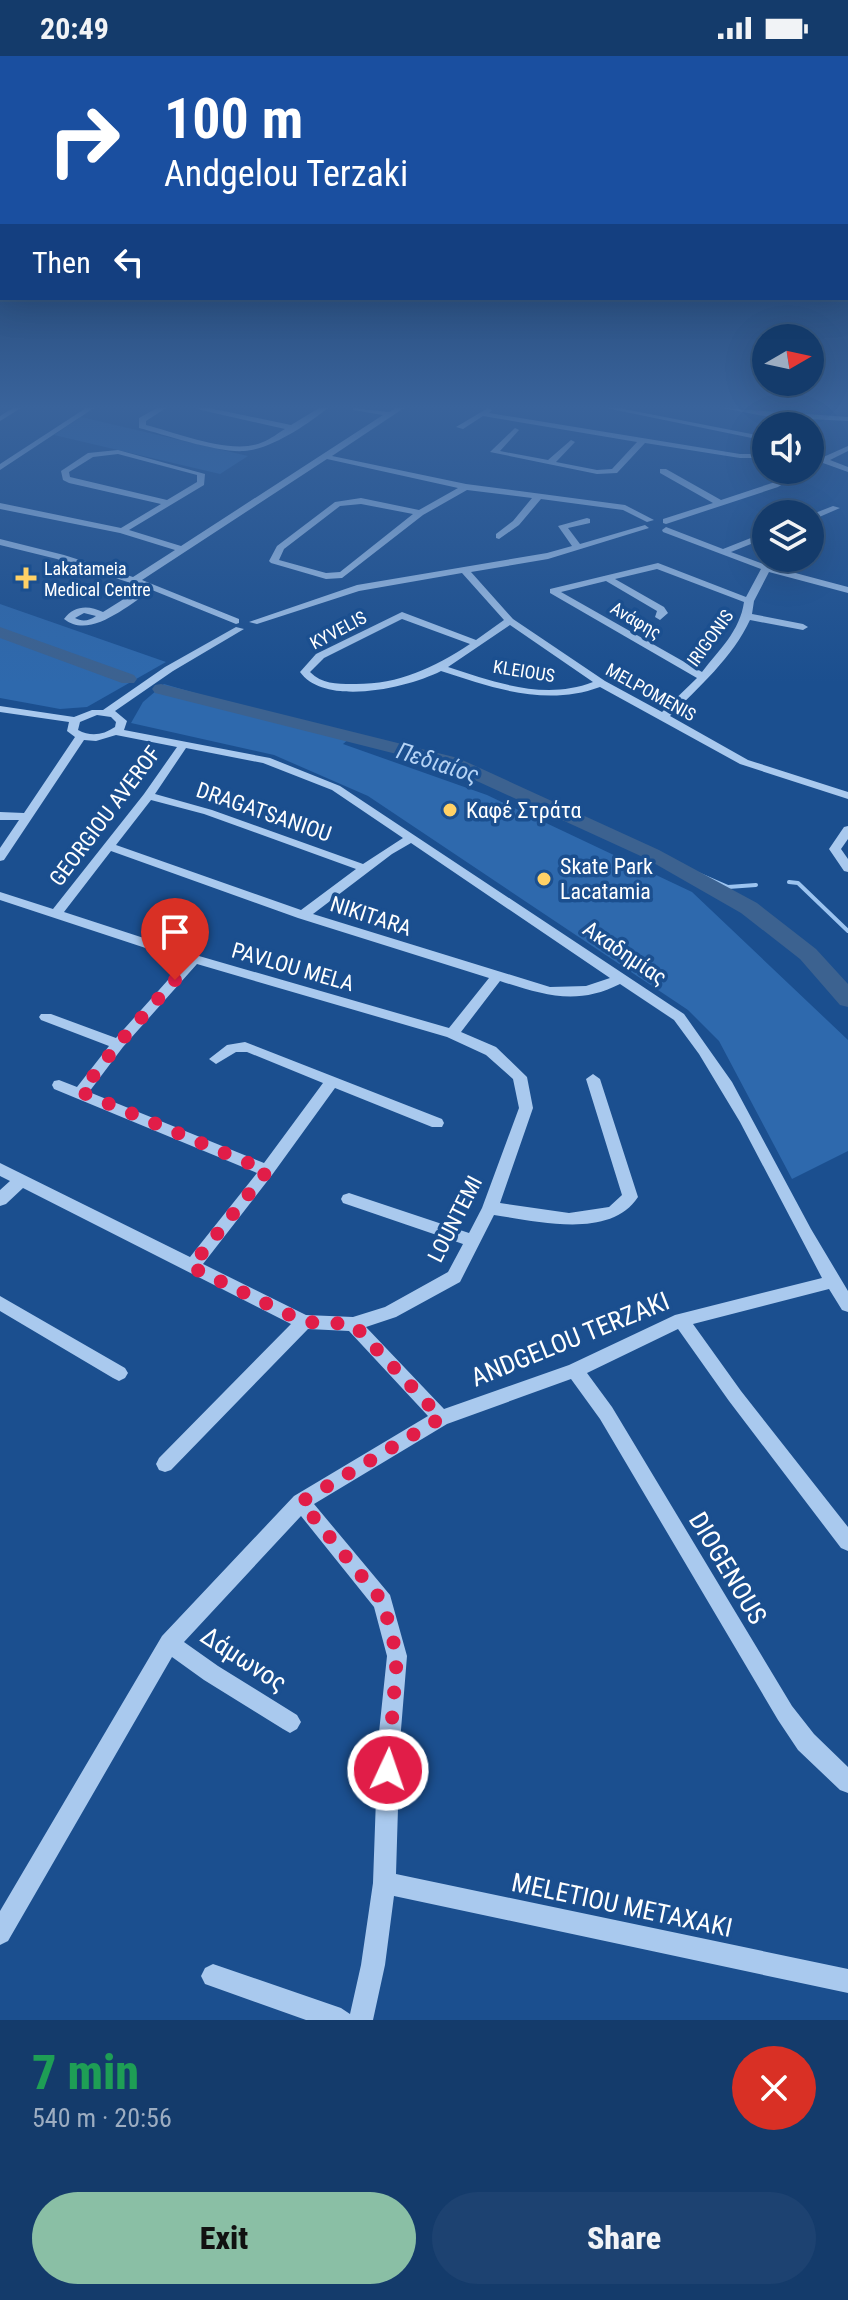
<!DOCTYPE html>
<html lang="en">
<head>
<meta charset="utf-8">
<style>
  :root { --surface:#143b6b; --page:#1d4271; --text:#f1f3f6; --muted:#9dadc1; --line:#33557e; --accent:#8abfa5 }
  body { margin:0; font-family:"Roboto Condensed",sans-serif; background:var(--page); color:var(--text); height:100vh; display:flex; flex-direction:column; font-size:30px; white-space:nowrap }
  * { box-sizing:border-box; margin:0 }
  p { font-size:26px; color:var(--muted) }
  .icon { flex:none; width:44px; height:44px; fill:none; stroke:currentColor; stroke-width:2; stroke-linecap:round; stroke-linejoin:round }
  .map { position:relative; height:1964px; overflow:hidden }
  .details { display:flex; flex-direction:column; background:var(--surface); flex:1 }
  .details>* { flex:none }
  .guide { position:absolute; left:0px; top:0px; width:848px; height:244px; box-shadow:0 8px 32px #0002,0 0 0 2px var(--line); background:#1a4fa0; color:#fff; overflow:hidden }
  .needle { width:52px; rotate:81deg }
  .tools { position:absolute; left:752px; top:268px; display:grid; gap:16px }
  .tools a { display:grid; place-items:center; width:72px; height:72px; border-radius:50%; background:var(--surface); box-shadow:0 8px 32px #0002,0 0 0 2px var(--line); font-size:40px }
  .pin { position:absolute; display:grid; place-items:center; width:68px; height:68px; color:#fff; margin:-82px -34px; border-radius:50% 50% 50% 0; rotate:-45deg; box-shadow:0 0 8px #0007 }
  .pin .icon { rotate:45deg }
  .me { position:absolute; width:88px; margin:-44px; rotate:3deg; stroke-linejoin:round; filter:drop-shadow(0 0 6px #0008) }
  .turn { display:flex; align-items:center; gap:28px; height:168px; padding:0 32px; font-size:36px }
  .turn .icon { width:104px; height:104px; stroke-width:2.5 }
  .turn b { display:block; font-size:56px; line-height:68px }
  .then { display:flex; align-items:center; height:76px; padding:0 32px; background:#0003; gap:16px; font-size:30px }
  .round { display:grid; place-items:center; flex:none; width:84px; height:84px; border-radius:42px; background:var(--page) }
  .overview { display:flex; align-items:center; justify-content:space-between; height:136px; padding:0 32px }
  h1 { font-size:48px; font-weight:800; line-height:60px; color:#1e9e55 }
  .button { display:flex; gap:16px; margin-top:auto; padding:16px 32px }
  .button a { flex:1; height:92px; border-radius:48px; background:var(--accent); color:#111; font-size:32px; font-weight:800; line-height:92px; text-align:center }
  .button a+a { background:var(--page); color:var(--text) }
  .status { display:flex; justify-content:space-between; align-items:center; height:56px; padding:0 40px; background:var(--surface); direction:ltr }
  .status svg { height:22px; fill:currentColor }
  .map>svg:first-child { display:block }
</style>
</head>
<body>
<div class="status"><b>20:49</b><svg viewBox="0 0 49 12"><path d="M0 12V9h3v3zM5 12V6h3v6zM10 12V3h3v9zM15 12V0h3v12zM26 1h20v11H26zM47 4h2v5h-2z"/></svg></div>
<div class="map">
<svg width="848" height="1964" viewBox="0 0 848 1964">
  <rect width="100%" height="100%" fill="#1b4f8f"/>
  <path fill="#2e69ad" d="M81,361L248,400L220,418L54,379Z
    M0,548L166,606L87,651L60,653L0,642Z
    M164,628L350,682L343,688L487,739L692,836L848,984V1095L792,1123L719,985L688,954L368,740L274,699L131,667L143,646Z"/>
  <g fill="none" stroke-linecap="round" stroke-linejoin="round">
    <path stroke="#9cc4f0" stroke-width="4" d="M652,798L728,831L756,829
      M789,826L798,827L848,875"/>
    <path fill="#3c6290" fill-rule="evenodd" d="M0,571L134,619L137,623L134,627H122L0,582Z
      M161,628L458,702L659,794L757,847L816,893L848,928V951L840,949L800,903L741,857L645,802L444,710L155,637L152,633L155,629Z"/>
    <path fill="#a9c9ee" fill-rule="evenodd" d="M13,352H21L0,365V360Z
      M86,352H94L0,414V408Z
      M157,352H166L146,365V369C178,377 233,400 263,386C271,383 278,377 285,373L201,354L198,352H209L291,369L319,352H328C308,368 270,394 244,395C218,397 166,379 139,372V362Z
      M353,352L389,356L396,352H404L332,400L466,428L625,449L654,464L647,466L623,454L541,443L519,469L499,483L496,482V478L513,465L532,442L467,434L423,459L342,522L326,523L271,507L269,505L277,490L335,446L361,442L419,454L458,432L327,403L142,524L239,563V567L236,568L152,534C128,549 90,584 64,563C74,549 89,549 103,556L143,531L57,503L0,489V483L64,499L133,521L175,494L120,477L0,453V447L121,472L161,448L69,427L63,424L61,415L88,397L118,394L205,418L204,429L129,474L181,490L383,359L353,354ZM118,398L197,419V426L167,444L70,421L69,416L93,401ZM361,448L413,458L340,516L326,517L279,504L284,493L340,450ZM84,557L96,560C89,565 82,566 75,562Z
      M488,352L492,354L489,357L740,398H753L766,390V396L758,402H740L645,387L617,417L597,418L490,396L515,372L519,374L500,395L548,404L571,384L575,386L556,406L597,414L612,413L637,386L483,360L463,373L456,371Z
      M606,352H619L766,381V385Z
      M722,352L848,361V365L770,361Z
      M848,390V395L830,404L848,411V416L823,407L810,412V407Z
      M660,413H666L721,444L772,427L796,414H806L778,431L666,468L663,467V463L713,447L660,417Z
      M833,450L840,452L810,465V459Z
      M587,462L590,463V467L568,472L580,488L645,469L649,472L548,503L471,516L513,563L605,625L662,656L697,622L550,537V533L658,507L746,541L761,513L663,476L662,474L666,471L723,493L766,476V482L731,496L769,510L848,531V537L769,516L754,545L752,558L803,568L808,571L803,574L750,564C733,601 698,632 670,660L748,704L848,736V743L740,708L600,631C546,651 493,632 441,615C408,632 325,651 300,616L316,598L402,556L476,584L504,564L462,517L359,535L257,568L249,566L357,529L547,497L572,490L558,470ZM657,513L744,546C740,575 719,594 702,616L561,536L606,525L657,555L655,561L660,564L668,557L664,551L615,523ZM402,563L470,588C432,613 397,629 352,628C336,628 322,628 310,616L324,602ZM510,569L593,626C544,645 495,626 448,611Z
      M236,571L244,573L173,615L115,655L127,665L124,674L270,702L340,730L684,958L732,1026L811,1173L848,1235V1256L842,1254L829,1233L693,1268L741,1335L848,1471V1495L841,1492L729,1345L678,1273L587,1317L612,1351L792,1650L814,1678L848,1711V1737L840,1734L798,1694L778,1664L600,1363L571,1323L447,1368L314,1448L390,1539L407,1600L400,1686L396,1818L848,1913V1937L394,1840L385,1909L373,1964H306L205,1928L201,1920L205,1912L213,1908L341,1952L350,1958L361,1909L373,1827L378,1686L387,1600L374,1551L301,1460L184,1586L218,1610L297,1659L301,1666L297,1673L290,1677L283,1673L204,1624L172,1601L8,1885L0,1889V1855L162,1580L294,1440L428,1360L349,1275L308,1273L171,1414L165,1416L159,1414L156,1408L159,1402L291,1268L23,1132L6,1148L0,1150V1134L10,1125L0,1120V1107L190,1201L257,1117L54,1033L52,1029L54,1025L59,1024L77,1031L109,990L41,964L39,961L41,958H51L116,982L185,905L0,844V836L53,853L144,738L177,691L116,679L96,685L84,684L4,804L0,805V792L19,764H0V756L24,757L75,681L67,675L69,666L0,656V650L74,661L92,654H103L165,611ZM97,659L111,661L116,666L115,671C103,679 91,681 78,674L80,666ZM186,692L263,707L332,734L403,782L363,808L212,754L155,738ZM151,744L204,758L356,813L301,854L116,789ZM411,787L610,922L586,930L550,931L313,858L392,798ZM111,795L298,862L489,922L449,972L199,900L64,856ZM197,908L447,981L486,999L513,1023L519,1052L482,1152L469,1177L349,1137L343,1139L341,1143L343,1147L463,1188L448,1216L385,1251L353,1261L306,1259L203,1208L272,1119L335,1032L432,1071H442L444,1067L442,1063L245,986L227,989L209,1003L216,1008L236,996H247L323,1027L264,1107L89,1036L123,991ZM500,925C543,939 577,950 620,928L674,964L699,998L740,1066L822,1222L675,1259L569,1309L444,1353L366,1271L396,1261L460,1226L494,1159C537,1165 610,1184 638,1141L600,1023L593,1018L586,1023L622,1139L609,1151L569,1157L500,1147L533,1052L527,1021L496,991L461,976Z
      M848,770V783L841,793L848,803V816L844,815L829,793L844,771Z
      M0,1240L125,1312L128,1317L125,1322L119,1325L113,1322L0,1255Z"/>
  </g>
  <linearGradient id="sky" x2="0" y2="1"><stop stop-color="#0f2b4f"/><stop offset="0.56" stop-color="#39639b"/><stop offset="1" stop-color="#39639b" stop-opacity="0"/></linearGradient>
  <rect width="848" height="627" fill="url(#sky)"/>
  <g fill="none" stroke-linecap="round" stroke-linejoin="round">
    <path stroke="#e11d48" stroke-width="14" stroke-dasharray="0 25.2" d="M175,924L118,988L81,1036L267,1115L191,1211L304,1266L353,1268L441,1362L301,1446L383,1546L397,1600L388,1714"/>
  </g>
  <g fill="#ffd166" stroke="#1b4f8f" stroke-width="3">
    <path d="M22 510h8v8h8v8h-8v8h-8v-8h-8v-8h8z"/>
    <circle cx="450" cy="754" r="8"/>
    <circle cx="544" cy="823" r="8"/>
  </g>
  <g text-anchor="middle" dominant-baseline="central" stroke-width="7" stroke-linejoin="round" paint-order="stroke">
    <g font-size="18" fill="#fff" stroke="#1b4f8f" text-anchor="start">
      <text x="44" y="512">Lakatameia<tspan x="44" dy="21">Medical Centre</tspan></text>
    </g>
    <g font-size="18" fill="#fff" stroke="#1b4f8f">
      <text transform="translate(636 564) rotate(30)">Ανάφης</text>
      <text transform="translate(338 574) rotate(-28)">KYVELIS</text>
      <text transform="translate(710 582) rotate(-54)">IRIGONIS</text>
      <text transform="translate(524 615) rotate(9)">KLEIOUS</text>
      <text transform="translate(651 636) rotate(29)">MELPOMENIS</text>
    </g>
    <g font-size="22" fill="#fff" stroke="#1b4f8f" text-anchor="start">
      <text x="466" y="754">Καφέ Στράτα</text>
      <text x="560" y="810">Skate Park<tspan x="560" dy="25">Lacatamia</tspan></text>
    </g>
    <g font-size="22" fill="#fff" stroke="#1b4f8f">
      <text transform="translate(264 756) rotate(19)">DRAGATSANIOU</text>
      <text transform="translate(105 760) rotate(-53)">GEORGIOU AVEROF</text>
      <text transform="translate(371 860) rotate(18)">NIKITARA</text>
      <text transform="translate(625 897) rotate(34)">Ακαδημίας</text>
      <text transform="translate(293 911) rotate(16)">PAVLOU MELA</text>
      <text transform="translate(455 1163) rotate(-63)">LOUNTEMI</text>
    </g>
    <g font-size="24" font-style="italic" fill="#b5d3f5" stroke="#1b4f8f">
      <text transform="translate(438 707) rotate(18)">Πεδιαίος</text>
    </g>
    <g font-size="26" fill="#fff" stroke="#1b4f8f">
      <text transform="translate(570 1283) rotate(-22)">ANDGELOU TERZAKI</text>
      <text transform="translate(728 1512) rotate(59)">DIOGENOUS</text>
      <text transform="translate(244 1603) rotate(33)">Δάμωνος</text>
      <text transform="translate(622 1849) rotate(12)">MELETIOU METAXAKI</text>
    </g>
  </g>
</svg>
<div class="tools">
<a><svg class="needle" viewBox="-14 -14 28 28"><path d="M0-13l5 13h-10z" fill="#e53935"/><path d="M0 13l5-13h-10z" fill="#9dadc1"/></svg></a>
<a><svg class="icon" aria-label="sound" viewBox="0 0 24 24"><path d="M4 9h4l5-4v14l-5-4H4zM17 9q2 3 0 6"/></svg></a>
<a><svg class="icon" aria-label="layers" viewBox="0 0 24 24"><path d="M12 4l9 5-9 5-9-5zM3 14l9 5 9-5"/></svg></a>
</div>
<div class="pin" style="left:175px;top:924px;background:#d93025"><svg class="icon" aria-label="arrive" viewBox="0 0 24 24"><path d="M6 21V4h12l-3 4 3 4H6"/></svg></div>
<svg class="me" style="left:388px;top:1714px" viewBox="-20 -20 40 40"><circle r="17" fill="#e11d48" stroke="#fff" stroke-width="3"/><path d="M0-11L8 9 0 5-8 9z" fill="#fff"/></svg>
<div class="guide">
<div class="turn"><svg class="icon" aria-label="right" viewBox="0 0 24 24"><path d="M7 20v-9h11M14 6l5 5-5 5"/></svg><div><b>100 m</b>Andgelou Terzaki</div></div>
<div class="then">Then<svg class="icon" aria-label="left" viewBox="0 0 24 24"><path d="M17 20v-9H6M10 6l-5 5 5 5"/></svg></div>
</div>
</div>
<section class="details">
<div class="overview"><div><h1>7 min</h1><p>540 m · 20:56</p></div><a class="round" style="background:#d93025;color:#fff"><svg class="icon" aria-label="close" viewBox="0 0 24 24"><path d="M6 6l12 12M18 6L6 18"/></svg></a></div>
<div class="button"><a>Exit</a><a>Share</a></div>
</section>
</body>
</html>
